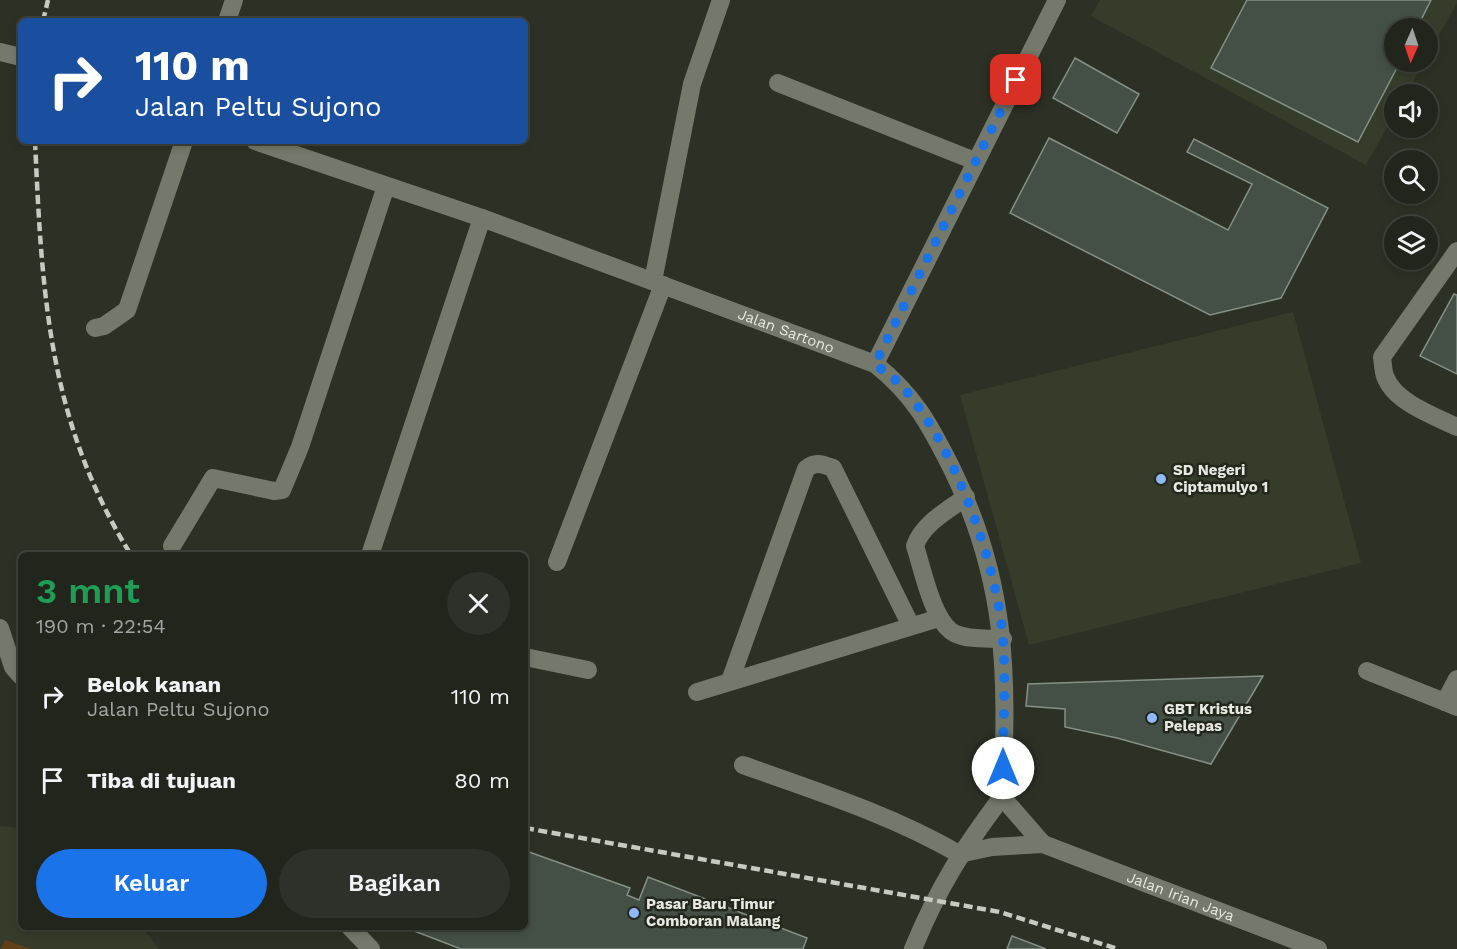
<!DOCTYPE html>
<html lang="id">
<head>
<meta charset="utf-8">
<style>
  :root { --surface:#22251c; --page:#2e3129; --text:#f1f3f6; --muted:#a2a5a3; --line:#3f423b; --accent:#1a73e8 }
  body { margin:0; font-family:"Work Sans",sans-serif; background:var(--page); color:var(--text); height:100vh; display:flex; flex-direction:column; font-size:22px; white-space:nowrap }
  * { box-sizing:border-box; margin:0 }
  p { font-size:20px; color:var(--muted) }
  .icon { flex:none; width:33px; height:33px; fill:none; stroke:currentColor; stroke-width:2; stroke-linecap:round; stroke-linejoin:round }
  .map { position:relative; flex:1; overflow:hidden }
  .details { position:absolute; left:18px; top:552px; width:510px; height:378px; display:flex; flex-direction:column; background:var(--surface); border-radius:9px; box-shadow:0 3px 9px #0003,0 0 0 2px var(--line) }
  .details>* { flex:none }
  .guide { position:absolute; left:18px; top:18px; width:510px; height:126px; border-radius:9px; box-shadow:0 3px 9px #0003,0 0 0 2px var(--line); background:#1a4fa0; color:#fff; overflow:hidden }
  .needle { width:39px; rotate:183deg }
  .buttons { position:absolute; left:1384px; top:18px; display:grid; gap:12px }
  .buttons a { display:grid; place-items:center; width:54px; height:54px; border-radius:50%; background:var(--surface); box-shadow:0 3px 9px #0003,0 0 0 2px var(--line); font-size:30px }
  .pin { position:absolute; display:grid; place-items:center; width:51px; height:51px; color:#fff; margin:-26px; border-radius:12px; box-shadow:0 3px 9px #0006 }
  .me { position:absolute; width:66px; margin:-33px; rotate:0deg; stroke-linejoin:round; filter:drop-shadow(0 0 4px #0008) }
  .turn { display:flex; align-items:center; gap:21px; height:126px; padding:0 18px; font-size:27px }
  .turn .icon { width:78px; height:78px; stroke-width:2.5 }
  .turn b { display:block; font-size:42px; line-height:51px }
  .round { display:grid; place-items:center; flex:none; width:63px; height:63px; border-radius:32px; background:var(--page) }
  .summary { display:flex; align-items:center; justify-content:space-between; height:102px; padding:0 18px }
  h1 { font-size:36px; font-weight:600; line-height:45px; color:#1e9e55 }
  .action { display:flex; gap:12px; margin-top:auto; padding:12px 18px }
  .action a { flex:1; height:69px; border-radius:36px; background:var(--accent); color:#fff; font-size:24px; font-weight:600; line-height:69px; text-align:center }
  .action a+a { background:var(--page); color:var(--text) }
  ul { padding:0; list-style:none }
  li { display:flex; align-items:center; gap:18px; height:84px; padding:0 18px }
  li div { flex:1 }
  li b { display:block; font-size:22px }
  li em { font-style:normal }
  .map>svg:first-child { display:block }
</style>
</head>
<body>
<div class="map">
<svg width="1457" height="949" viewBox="0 0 1457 949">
  <rect width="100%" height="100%" fill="#2d3125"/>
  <path fill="#363c2a" d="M1100,0H1457V3L1428,55V28H1395V62H1424L1406,94H1395V113L1366,165L1091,16Z
    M1293,312L1361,563L1029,645L960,395Z
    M0,826L21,828V927H142L159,949H0Z"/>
  <path fill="#614018" d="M5,940L31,949H1Z"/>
  <path fill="#445046" stroke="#849086" stroke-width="1.5" d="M1247,0H1431L1417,28H1395V62H1400L1358,142L1211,68Z
    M1075,58L1139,94L1117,133L1053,98Z
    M1049,138L1228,230L1252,184L1187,152L1194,139L1328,208L1281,298L1210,315L1010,213Z
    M1454,294L1457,295V374L1420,356Z
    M1263,676L1211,764L1117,738L1065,727V709L1026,706L1028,684Z
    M529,852L630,888L627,895L639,900L648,877L807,938L803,949H461L409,929L525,927V862Z
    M1012,936L1046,949H1007Z"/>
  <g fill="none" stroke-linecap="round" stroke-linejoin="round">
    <g stroke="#74796b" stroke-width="18">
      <path d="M227,21L234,0"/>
      <path d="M0,52L21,57"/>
      <path d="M778,83L975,161"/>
      <path id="s1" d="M255,141L482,218L875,364C914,395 930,425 952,469C1007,581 1008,674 1002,797"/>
      <path d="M1457,251L1382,357C1383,363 1383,371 1385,376C1394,402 1434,416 1457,427"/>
      <path d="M653,281L692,84L721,0"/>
      <path d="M95,328L104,326L127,310L184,141"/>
      <path d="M875,364L1057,0"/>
      <path d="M966,497C948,510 922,524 915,546C923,570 933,624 956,634C970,640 988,638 1003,639"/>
      <path d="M172,546L213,478L274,491L282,490L300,447L386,186"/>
      <path d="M370,555L482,218"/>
      <path d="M557,562L663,285"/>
      <path d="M0,628L13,667L21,676"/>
      <path d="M525,657L588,670"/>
      <path d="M1367,671L1445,702"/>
      <path d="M1457,679L1445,702L1457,707"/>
      <path d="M730,681L806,469C815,461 822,464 833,468L911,626"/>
      <path d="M697,692L939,618"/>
      <path id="s2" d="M743,765C816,791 892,815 959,854L992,847L1043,844L1318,949"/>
      <path d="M1002,797L1043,844"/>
      <path d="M350,927L371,949"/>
      <path d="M913,949C938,888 962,850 1002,797"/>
    </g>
    <path stroke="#c8cac2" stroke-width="4.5" stroke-dasharray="9 4.5" stroke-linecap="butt" d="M43,21L48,0
      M35,141C42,294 48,421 131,555
      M525,828L1000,912L1118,949"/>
  </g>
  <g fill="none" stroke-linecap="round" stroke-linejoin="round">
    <path stroke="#1a73e8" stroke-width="10" stroke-dasharray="0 18" d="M1003,768C1003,725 1006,682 1003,640C998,564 952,440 900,384C893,377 883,371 875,364L1016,80"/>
  </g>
  <g fill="#8fb8fd" stroke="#23271c" stroke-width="2">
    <circle cx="1161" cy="479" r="6"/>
    <circle cx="1152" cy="718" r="6"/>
    <circle cx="634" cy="913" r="6"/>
  </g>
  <g text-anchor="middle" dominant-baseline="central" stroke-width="5" stroke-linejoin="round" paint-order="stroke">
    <g font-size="15" fill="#e6e8e1" stroke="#23271c">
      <text stroke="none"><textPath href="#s1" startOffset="564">Jalan Sartono</textPath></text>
      <text stroke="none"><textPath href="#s2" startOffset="466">Jalan Irian Jaya</textPath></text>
    </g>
    <g font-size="15" font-weight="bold" fill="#e6e8e1" stroke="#23271c" text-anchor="start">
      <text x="1173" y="470">SD Negeri<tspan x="1173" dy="17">Ciptamulyo 1</tspan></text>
      <text x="1164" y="709">GBT Kristus<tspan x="1164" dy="17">Pelepas</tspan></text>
      <text x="646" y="904">Pasar Baru Timur<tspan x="646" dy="17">Comboran Malang</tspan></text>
    </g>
  </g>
</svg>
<div class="buttons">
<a><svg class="needle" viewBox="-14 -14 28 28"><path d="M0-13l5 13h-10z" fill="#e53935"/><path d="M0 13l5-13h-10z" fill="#a2a5a3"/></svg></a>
<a><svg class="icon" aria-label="sound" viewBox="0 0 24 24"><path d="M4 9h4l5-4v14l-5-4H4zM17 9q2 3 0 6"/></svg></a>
<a><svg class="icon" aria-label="search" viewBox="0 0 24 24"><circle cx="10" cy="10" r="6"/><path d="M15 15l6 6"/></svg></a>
<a><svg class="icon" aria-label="layers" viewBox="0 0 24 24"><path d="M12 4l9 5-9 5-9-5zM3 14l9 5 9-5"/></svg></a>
</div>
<div class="pin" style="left:1016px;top:80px;background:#d93025"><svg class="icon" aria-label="arrive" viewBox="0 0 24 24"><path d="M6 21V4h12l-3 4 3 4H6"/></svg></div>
<svg class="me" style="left:1003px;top:768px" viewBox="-20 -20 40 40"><circle r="19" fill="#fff"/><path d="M0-13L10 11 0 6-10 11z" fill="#1a73e8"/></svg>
<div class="guide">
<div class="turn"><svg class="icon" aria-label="right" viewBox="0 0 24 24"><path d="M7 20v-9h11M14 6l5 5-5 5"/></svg><div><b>110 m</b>Jalan Peltu Sujono</div></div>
</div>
<section class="details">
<div class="summary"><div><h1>3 mnt</h1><p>190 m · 22:54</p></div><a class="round"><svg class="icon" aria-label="close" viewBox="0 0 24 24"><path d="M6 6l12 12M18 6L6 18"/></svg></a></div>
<ul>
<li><svg class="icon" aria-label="right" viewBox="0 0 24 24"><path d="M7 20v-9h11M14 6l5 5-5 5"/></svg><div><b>Belok kanan</b><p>Jalan Peltu Sujono</p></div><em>110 m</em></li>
<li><svg class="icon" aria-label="arrive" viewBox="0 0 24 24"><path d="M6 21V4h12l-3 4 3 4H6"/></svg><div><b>Tiba di tujuan</b></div><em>80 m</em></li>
</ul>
<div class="action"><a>Keluar</a><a>Bagikan</a></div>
</section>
</div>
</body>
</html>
